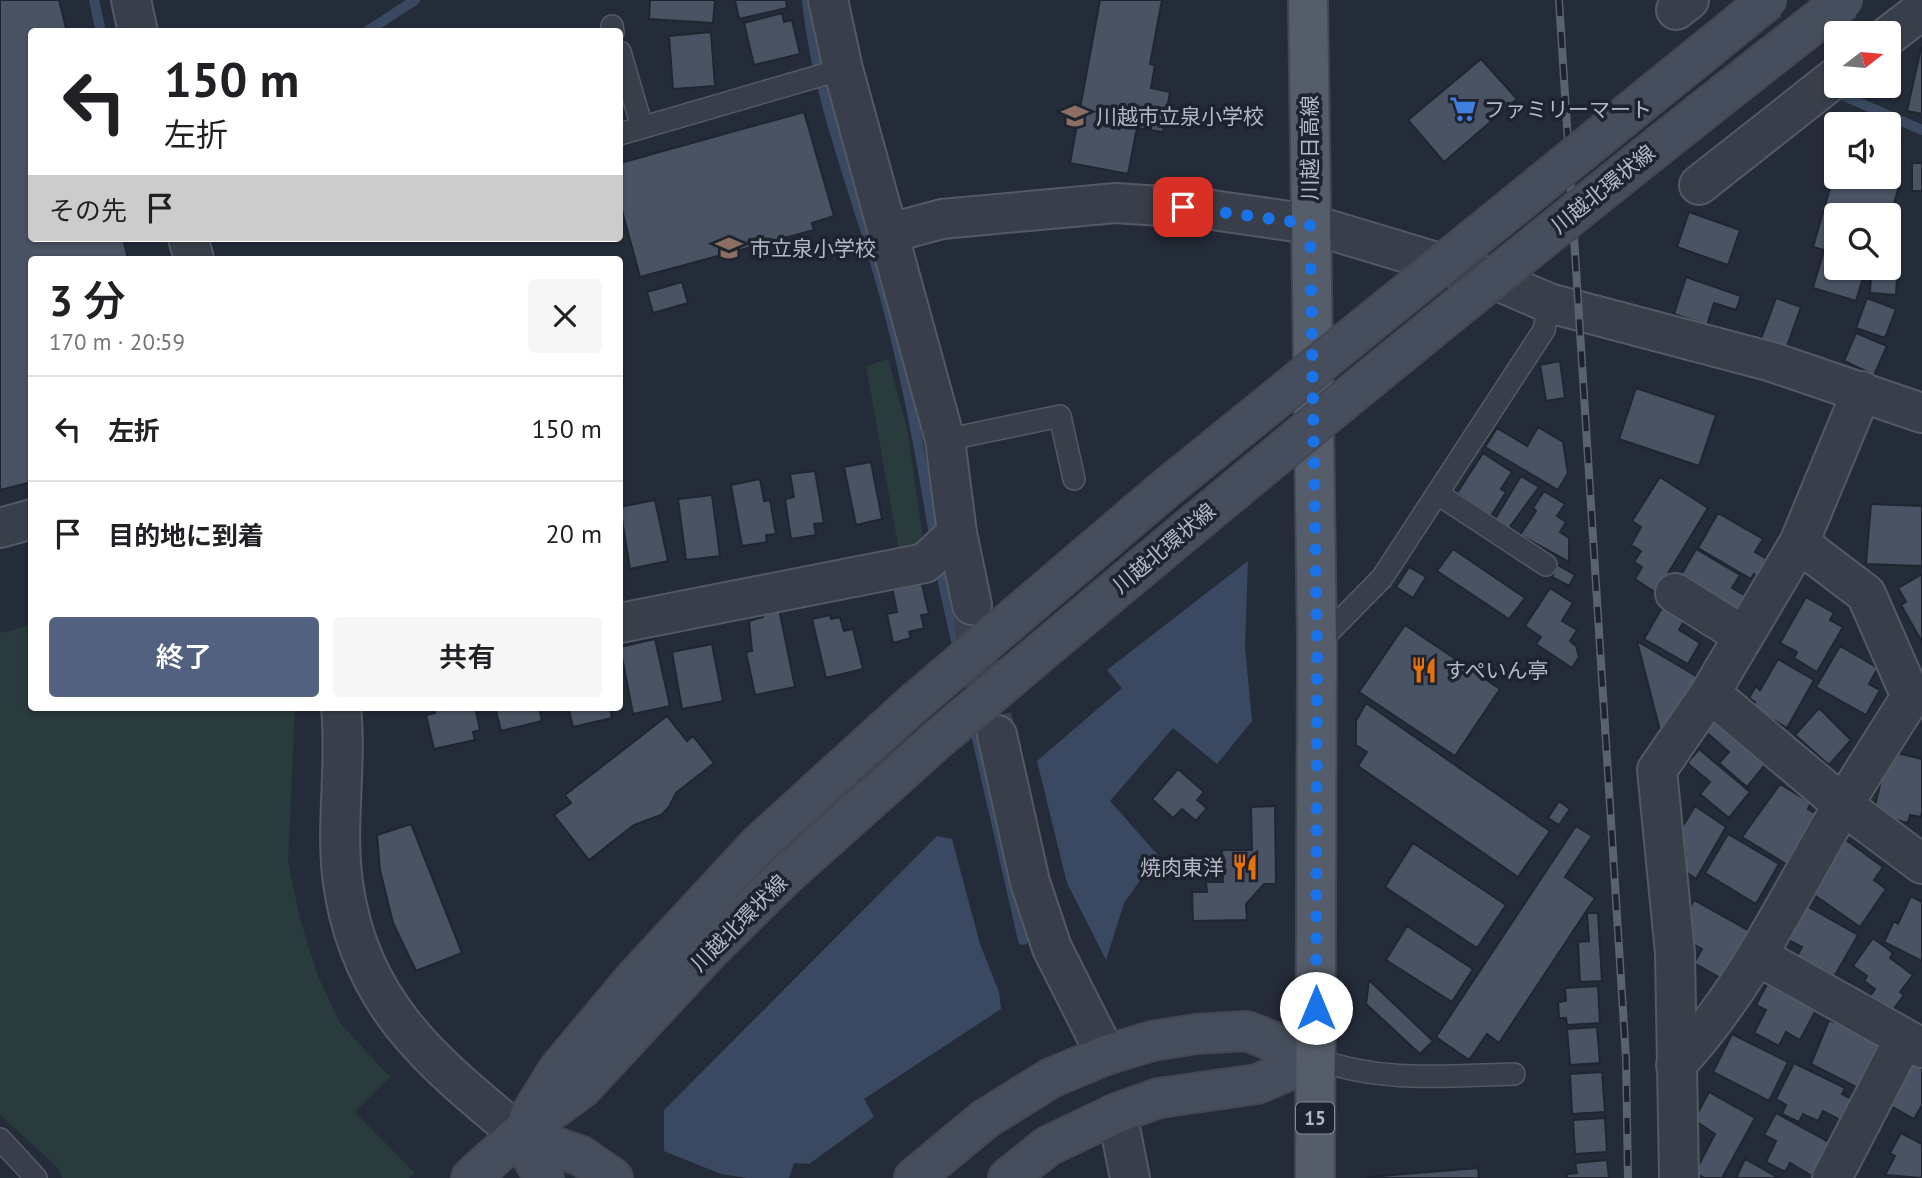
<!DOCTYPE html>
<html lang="ja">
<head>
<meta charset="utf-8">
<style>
  :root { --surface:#fff; --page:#f6f6f6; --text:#202124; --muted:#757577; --line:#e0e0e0; --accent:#526180 }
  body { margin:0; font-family:"PT Sans","Noto Sans JP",sans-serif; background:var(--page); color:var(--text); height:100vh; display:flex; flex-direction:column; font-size:26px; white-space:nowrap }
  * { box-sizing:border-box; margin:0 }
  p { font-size:23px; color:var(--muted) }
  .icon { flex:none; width:38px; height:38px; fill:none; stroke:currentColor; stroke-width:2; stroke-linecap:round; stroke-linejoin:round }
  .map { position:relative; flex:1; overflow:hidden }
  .details { position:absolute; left:28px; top:256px; width:595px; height:455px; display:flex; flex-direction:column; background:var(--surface); border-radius:7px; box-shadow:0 2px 5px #0004 }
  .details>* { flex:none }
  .top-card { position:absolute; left:28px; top:28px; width:595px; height:214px; border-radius:7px; box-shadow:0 2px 5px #0004; background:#fff; color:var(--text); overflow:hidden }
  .needle { width:46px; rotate:74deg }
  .fabs { position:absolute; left:1824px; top:21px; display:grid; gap:14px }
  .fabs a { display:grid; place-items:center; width:77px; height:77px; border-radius:7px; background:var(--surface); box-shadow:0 2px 5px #0004; font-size:35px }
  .pin { position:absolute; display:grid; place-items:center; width:60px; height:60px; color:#fff; margin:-30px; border-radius:14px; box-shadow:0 4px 10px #0006 }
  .me { position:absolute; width:77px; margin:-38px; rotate:0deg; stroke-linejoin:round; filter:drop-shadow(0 0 5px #0008) }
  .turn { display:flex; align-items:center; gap:24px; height:147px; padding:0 21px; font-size:32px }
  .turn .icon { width:91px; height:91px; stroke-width:2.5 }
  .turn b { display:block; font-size:49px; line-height:60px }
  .then { display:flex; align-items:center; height:66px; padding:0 21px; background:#0003; gap:14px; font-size:26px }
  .round { display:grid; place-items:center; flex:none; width:74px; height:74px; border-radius:7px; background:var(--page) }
  .head { display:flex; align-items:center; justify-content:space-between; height:119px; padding:0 21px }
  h1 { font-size:42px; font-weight:600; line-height:52px }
  .button { display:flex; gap:14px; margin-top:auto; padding:14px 21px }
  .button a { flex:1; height:80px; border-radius:7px; background:var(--accent); color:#fff; font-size:28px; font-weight:600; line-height:80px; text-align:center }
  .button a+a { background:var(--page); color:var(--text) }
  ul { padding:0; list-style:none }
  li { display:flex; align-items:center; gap:21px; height:105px; padding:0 21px; border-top:2px solid var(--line) }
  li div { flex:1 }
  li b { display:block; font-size:26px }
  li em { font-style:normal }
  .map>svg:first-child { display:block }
</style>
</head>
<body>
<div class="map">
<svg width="1922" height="1178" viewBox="0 0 1922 1178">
  <rect width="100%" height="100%" fill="#242c39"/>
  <path fill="#293b3d" d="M888,359L907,428L924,545L899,551L866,366Z
    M31,625L32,707H295L288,862L300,919L318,976L340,1023L390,1077L355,1112L415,1173L409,1178H62L59,1169L0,1115V633Z"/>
  <path fill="#3a4961" d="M1248,561L1245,647L1252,721L1217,764L1173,728L1110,801L1158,855L1124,903L1106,960L1067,883L1037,761L1122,688L1107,670Z
    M937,836L952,839L980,944L999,992L1001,1009L864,1099L874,1117L809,1164L794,1163L789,1178H748L721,1174L664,1151V1110Z"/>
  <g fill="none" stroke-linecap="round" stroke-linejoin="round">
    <path stroke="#3a4961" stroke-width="10" d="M94,0L101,32
      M807,0C816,92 852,183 878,272C904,361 920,450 935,541
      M366,32L415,0
      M1844,96L1922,130
      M938,561L959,654
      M973,721L1023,940"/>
  </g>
  <path fill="#4a5363" stroke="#1f2631" stroke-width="2" d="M0,0H59L67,32H32V238H123L128,259H32V482L0,490Z
    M650,0H715L713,23L649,19Z
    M735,0H786L787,8L739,19Z
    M1100,0H1162L1150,64L1155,65L1151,88L1170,92L1163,132L1137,128L1128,174L1070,163Z
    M782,13L784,22L792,20L800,54L754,65L744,23Z
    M711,32L715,86L673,89L669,36Z
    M1921,48H1922V114L1907,111Z
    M1481,59L1517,99L1444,162L1408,120Z
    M804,112L834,216L812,223L814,230L640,277L620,203V163Z
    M1888,137L1901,140L1889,180L1900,183L1888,223V215H1836V268H1866L1856,301L1813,288L1824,250L1813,247L1835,171L1836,177H1888Z
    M1912,163H1922V191H1912Z
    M1689,212L1740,230L1728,265L1677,247Z
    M1871,274L1897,276L1896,295L1870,293Z
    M1686,277L1741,296L1736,310L1714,303L1707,325L1674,314Z
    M682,282L688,303L653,313L647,292Z
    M1776,298L1801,307L1786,349L1761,339Z
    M1867,298L1896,309L1885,338L1856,328Z
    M1856,333L1887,346L1874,375L1844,361Z
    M1560,361L1565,398L1546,401L1540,365Z
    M1636,388L1716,415L1699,466L1619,439Z
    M1538,427L1563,442L1568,473L1558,490L1485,447L1497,428L1527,446Z
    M1483,453L1512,472L1501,489L1506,492L1491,516L1457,493Z
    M871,462L882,519L856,525L844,467Z
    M815,471L824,523L814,524L816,535L791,539L785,499L794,497L790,474Z
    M1521,476L1539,487L1509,528L1495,519Z
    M1660,477L1708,508L1656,593L1635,579L1642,567L1634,562L1641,551L1631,545L1641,527L1632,521Z
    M760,479L764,501L770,500L776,534L766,535L767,542L742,546L731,485Z
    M1544,491L1565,504L1557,516L1566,522L1560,532L1569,538V562L1520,535L1536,511L1533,508Z
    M712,495L720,556L686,560L678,499Z
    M655,500L668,561L630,569L620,507Z
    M1871,504L1922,506V566L1866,564Z
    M1718,513L1763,539L1755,552L1767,559L1757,576L1754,574L1751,579L1698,548Z
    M1453,549L1525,598L1509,619L1437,571Z
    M1696,549L1740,575L1732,588L1746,596L1736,612L1676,584Z
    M1558,565L1575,575L1569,586L1552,577Z
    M1409,567L1426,577L1413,598L1396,587Z
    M1922,574V642L1901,605L1906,602L1898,588Z
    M921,580L929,614L921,615L924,628L909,632L911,638L893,643L887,614L897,612L892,587Z
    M1550,588L1573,603L1562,621L1577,630L1570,641L1576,646L1579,657L1572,668L1536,644L1541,637L1525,626Z
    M1806,597L1834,613L1830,620L1843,627L1817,672L1794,658L1797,652L1780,643Z
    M1663,606L1685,619L1679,630L1700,643L1688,664L1644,639Z
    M779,609L795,687L755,695L746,652L752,651L749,621L763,617L762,612Z
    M830,615L831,619L840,617L844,631L853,629L863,669L826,678L812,619Z
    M1405,625L1500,689L1455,756L1359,692Z
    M655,639L670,706L633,714L620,647Z
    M1637,641L1701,679L1663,742Z
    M712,644L723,701L682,709L672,652Z
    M1840,646L1878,668L1869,684L1880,690L1866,715L1816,687Z
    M1778,659L1814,680L1787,728L1752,707L1755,702L1749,698L1756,686L1760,690Z
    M1366,703L1550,831L1518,877L1358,766L1367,752L1356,745V721Z
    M434,707H475L480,730L473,732L475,740L434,749L426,715L435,713Z
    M495,707H539L542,721L501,731Z
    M568,707H610L612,718L573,727Z
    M1819,708L1851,740L1829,765L1795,735Z
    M667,716L687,741L693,736L714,763L676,793L669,807L661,815L634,825L589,860L554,815L571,803L565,795Z
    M1717,719L1768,761L1747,787L1719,763L1729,752L1706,732Z
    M1699,749L1750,792L1729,818L1700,794L1710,782L1687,763Z
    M1888,751L1922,759V812L1921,817L1910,815L1908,823L1873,814Z
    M1178,769L1204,792L1197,800L1207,808L1196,821L1182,809L1173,818L1152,799Z
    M1780,784L1811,803L1808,809L1820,816L1789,866L1742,837Z
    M1559,801L1570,809L1559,825L1548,818Z
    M1275,806L1276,884H1264L1246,904L1247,920L1193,921L1192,892H1207L1206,882H1223L1222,850H1252L1251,807Z
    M1695,806L1726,827L1696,879L1679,867L1686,854L1672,844Z
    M411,824L462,953L416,971L393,923L380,870L377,835Z
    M1576,826L1592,836L1565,877L1595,898L1499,1043L1487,1034L1469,1060L1436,1037Z
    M1728,834L1779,864L1756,904L1705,873Z
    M1846,840L1883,867L1874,880L1886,889L1860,927L1810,892Z
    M1413,843L1506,905L1477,948L1385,887Z
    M1911,896L1922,902V961L1884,942L1894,921L1898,924Z
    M1694,900L1751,932L1724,980L1694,963L1702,949L1688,941L1693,934L1680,926Z
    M1805,905L1858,935L1830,984L1793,963L1802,947L1786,939Z
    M1587,913H1598L1602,981L1580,982L1578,942L1589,941Z
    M1407,926L1473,969L1452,1002L1386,960Z
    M1873,938L1893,953L1890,958L1913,975L1900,992L1904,995L1887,1018L1866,1002L1875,989L1864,981L1867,976L1853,966Z
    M1369,980L1433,1041L1420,1054L1366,1004Z
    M1767,984L1816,1010L1800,1040L1786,1032L1779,1046L1754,1033L1766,1010L1756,1005Z
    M1598,986L1600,1023L1567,1025L1566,1018H1559L1558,1002L1566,1001L1565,988Z
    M1834,1019L1881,1043L1858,1088L1811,1064L1829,1020L1833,1022Z
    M1597,1027L1600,1063L1570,1065L1567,1029Z
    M1732,1034L1788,1062L1769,1101L1713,1072Z
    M1910,1059L1922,1066V1105L1914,1119L1884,1102Z
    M1794,1063L1845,1088L1842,1094L1851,1099L1840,1120L1823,1111L1818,1121L1803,1114L1799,1122L1782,1114L1786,1105L1776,1099Z
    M1602,1072L1605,1112L1572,1114L1570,1074Z
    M1709,1092L1755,1118L1722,1178H1704L1695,1172L1715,1134L1694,1120Z
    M1776,1113L1829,1142L1812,1176L1790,1163L1785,1172L1766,1162L1776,1141L1764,1135Z
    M1605,1118L1607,1152L1575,1154L1573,1120Z
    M1901,1133L1922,1144V1178L1885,1175L1895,1156L1890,1153Z
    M1745,1159L1779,1178H1736Z
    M1607,1160L1609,1178H1567V1174L1577,1173L1575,1163Z
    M1478,1168L1479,1178H1368V1177Z"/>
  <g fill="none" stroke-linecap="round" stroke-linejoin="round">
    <path stroke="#39414e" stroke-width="38" stroke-dasharray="38 19" stroke-linecap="butt" d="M972,605L977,654L995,727"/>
    <g stroke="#535965" stroke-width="24">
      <path id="service" d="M612,26L613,32
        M620,52L642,127
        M620,134L843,69
        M945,440L1060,416L1074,479
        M1438,494L1546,565
        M1319,642L1382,578L1544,330L1549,303
        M1316,1059C1383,1083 1444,1076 1514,1074
        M0,1139L36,1178"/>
    </g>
    <g stroke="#535965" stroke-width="42">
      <path id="minor" d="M828,0L843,69L945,440L957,533L972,605
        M1676,10L1689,0
        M1888,36L1922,10
        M1699,185L1836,77
        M890,233L942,219L1116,203L1205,209L1310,224L1493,279L1549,303L1772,362L1922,413
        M1675,593L1744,636
        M620,623L925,563L957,533
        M1710,693L1843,805L1922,864
        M997,735L1030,882L1052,948L1106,1055
        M1758,956L1922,1048
        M1676,1065C1747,989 1790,894 1843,805C1865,769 1888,733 1911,697L1866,594L1799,543
        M1117,1113L1130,1178
        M1679,1178L1675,953L1657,770L1710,693L1799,543L1862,391
        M1832,1178L1904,1039"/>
    </g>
    <g stroke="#535965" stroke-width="42">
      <path id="tertiary" d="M131,0L138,32
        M188,238L194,259
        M0,528L32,519
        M341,707C347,765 335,825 343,883C360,1004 431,1061 519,1134"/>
    </g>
    <g stroke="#414853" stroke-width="42">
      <path id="secondary" d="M529,1117L558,1070L635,978L759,844L914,703
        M519,1134L581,1156L613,1178
        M519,1134L544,1178
        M471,1178L519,1134L582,1088L711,949L785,876L937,740
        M914,1178L985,1119L1051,1078L1106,1055L1152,1041L1196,1034L1247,1031L1316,1059
        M1008,1178L1048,1146L1117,1113L1159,1098L1257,1084L1316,1059"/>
    </g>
    <g stroke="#414853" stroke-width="42">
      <path id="primary" d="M1308,0L1317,644L1315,1178"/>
    </g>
    <use href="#service" stroke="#383f4a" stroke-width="21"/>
    <use href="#minor" stroke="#383f4a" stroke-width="38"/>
    <use href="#tertiary" stroke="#383f4a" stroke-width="38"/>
    <use href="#secondary" stroke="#464e5d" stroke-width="38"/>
    <use href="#primary" stroke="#565d6a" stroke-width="38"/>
    <g stroke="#5a6271" stroke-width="8">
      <path id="rail" d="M1559,0L1626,1058L1628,1178"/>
    </g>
    <use href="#rail" stroke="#1d242f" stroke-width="5" stroke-dasharray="16" stroke-linecap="butt"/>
    <g stroke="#414853" stroke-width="42" stroke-linecap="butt">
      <path id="secondary-bridge" d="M914,703L1165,489L1768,0
        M937,740C1235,487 1536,240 1844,0"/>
    </g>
    <use href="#secondary-bridge" stroke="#464e5d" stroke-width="38"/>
  </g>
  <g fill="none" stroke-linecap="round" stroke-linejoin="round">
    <path stroke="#1a73e8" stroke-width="12" stroke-dasharray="0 21.6" d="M1183,207L1310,224L1317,644L1316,1008"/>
  </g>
  <defs>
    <g id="supermarket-bare" transform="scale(2.1)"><path d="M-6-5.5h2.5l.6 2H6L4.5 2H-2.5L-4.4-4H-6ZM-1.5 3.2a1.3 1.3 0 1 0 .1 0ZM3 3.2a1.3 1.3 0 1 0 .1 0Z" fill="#3f7fe0" stroke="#1d242f" stroke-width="2.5" paint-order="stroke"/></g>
    <g id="school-bare" transform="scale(2.1)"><path d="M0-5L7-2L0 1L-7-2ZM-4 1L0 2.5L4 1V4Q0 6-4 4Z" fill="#8d6e63" stroke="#1d242f" stroke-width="2.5" paint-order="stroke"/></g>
    <g id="restaurant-bare" transform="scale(2.1)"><path d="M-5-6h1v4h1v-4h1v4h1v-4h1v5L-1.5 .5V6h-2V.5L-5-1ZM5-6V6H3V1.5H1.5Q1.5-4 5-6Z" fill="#e8710a" stroke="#1d242f" stroke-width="2.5" paint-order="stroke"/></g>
  </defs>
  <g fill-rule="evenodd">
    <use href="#supermarket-bare" x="1463" y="109"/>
    <use href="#school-bare" x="1075" y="116"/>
    <use href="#school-bare" x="729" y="248"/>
    <use href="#restaurant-bare" x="1424" y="670"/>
    <use href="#restaurant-bare" x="1245" y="867"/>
  </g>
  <g text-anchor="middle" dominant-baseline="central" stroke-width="7" stroke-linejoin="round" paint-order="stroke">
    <rect fill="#1d242f" stroke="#868c99" stroke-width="2" x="1296" y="1102.5" width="38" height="31" rx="5"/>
    <g font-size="19" font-weight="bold" fill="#b3b9c6">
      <text x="1315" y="1118">15</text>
    </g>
    <g font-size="21" fill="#b3b9c6" stroke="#1d242f" text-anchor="start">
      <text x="1484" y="109">ファミリーマート</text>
      <text x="1096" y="116">川越市立泉小学校</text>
      <text x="750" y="248">市立泉小学校</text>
      <text x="1445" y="670">すぺいん亭</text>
      <text x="1224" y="867" text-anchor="end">焼肉東洋</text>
    </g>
    <g font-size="21" fill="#b3b9c6" stroke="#1d242f">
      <text transform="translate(1309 148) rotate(-90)">川越日高線</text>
      <text transform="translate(1603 189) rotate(-39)">川越北環状線</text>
      <text transform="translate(1164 548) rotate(-40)">川越北環状線</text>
      <text transform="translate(739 923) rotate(-45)">川越北環状線</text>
    </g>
  </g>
</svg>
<div class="fabs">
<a><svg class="needle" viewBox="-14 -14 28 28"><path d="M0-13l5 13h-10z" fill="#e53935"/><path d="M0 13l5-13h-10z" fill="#757577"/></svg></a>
<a><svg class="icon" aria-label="sound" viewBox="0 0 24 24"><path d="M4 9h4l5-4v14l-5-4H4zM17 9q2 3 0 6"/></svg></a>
<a><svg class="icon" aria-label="search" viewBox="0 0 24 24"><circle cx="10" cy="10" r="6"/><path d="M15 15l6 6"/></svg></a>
</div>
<div class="pin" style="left:1183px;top:207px;background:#d93025"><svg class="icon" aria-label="arrive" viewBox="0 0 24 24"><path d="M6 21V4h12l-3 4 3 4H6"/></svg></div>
<svg class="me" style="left:1316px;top:1008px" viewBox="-20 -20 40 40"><circle r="19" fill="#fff"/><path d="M0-13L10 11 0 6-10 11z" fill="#1a73e8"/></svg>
<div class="top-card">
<div class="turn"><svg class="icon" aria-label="left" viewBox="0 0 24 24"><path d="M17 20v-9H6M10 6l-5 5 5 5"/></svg><div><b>150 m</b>左折</div></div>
<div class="then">その先<svg class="icon" aria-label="arrive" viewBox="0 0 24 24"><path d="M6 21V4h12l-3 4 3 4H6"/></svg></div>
</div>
<section class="details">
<div class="head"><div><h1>3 分</h1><p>170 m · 20:59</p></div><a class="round"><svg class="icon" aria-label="close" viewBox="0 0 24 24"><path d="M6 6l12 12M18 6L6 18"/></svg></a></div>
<ul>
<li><svg class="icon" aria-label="left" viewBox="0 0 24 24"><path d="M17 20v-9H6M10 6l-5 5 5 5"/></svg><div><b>左折</b></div><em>150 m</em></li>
<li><svg class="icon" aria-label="arrive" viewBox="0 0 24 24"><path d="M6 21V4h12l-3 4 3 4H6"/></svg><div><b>目的地に到着</b></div><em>20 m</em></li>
</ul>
<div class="button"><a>終了</a><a>共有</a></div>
</section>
</div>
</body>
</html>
